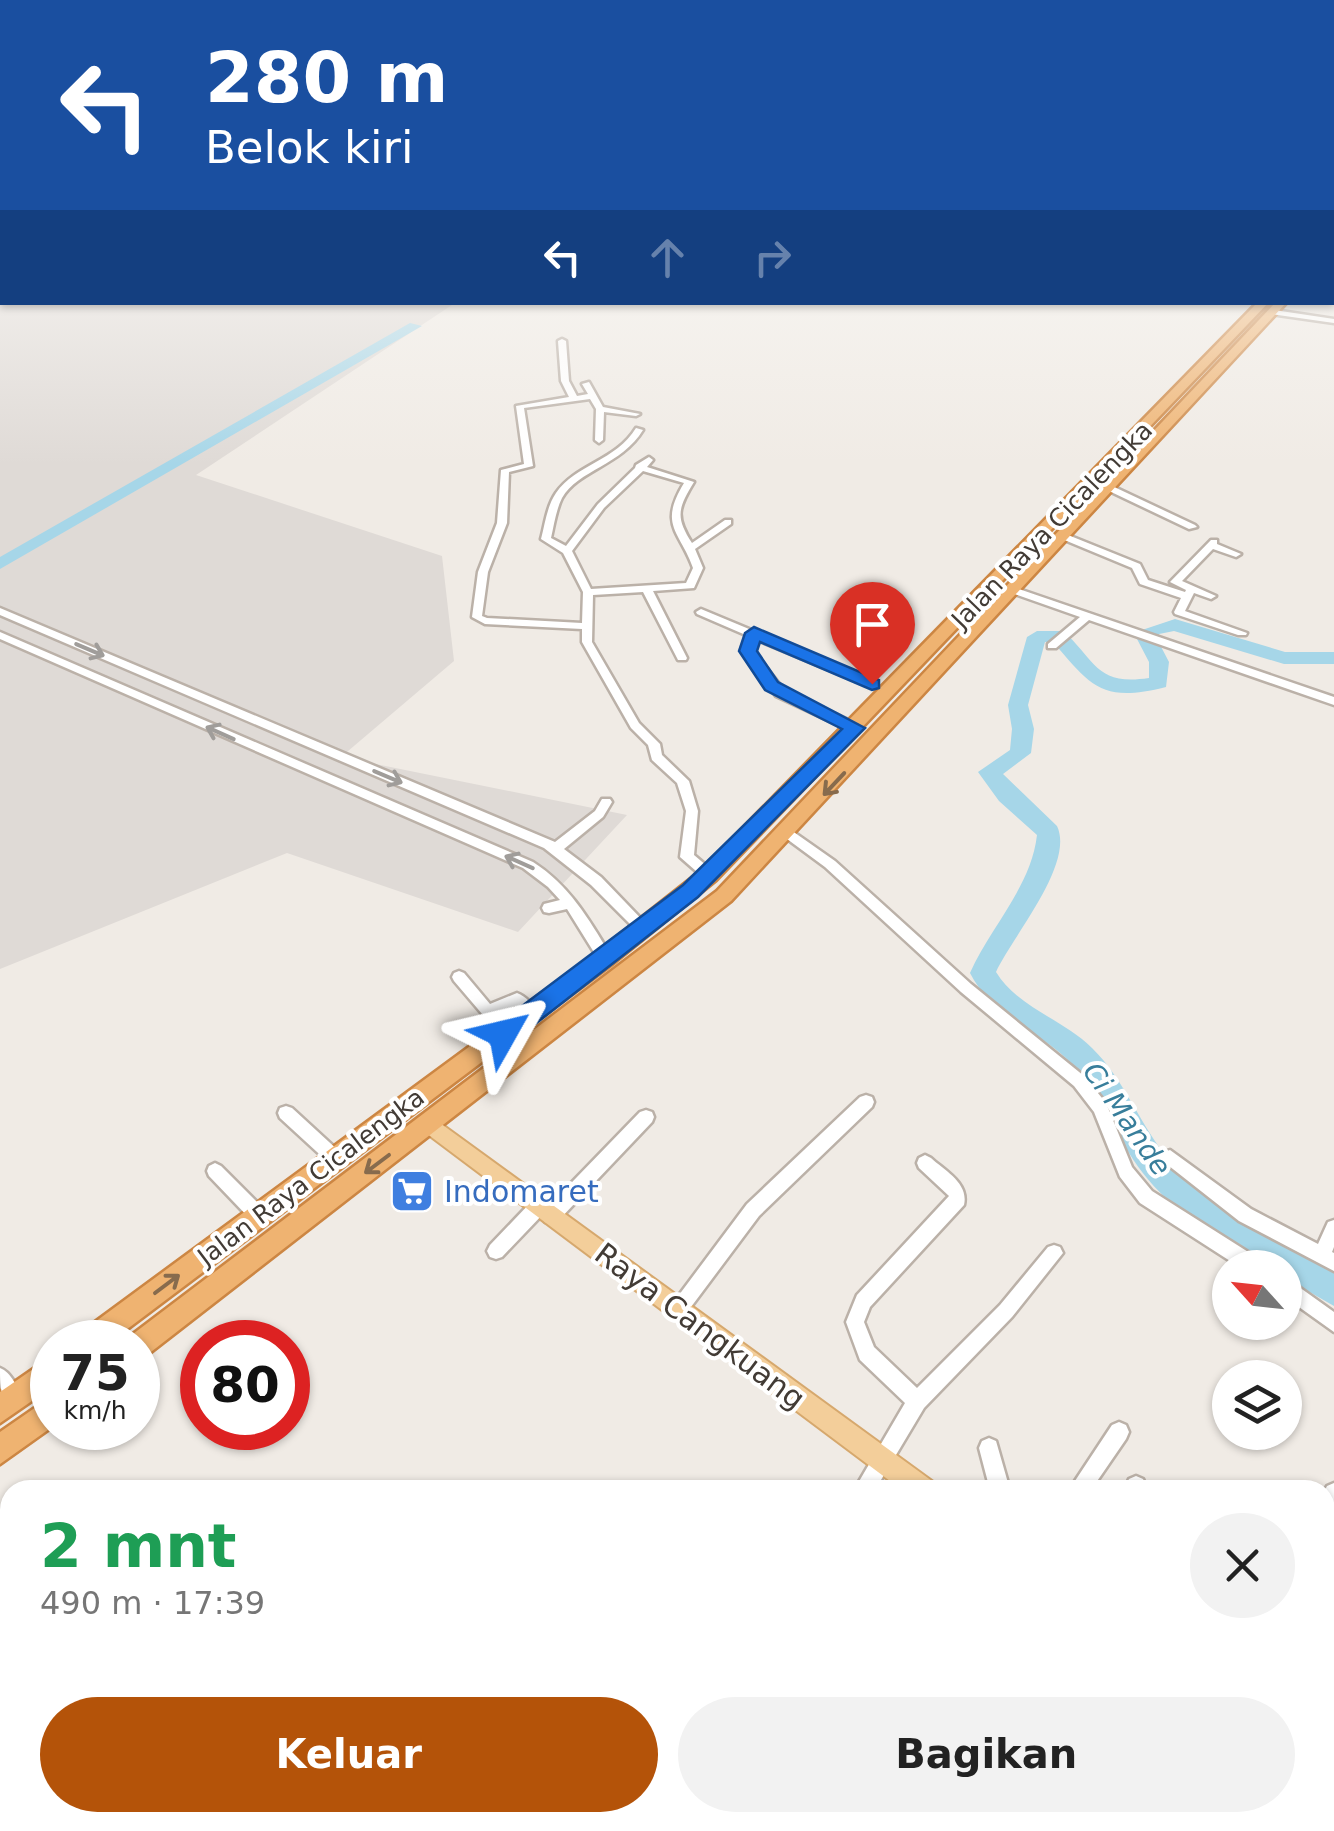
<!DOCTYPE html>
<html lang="id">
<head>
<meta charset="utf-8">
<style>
  :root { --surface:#fff; --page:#f2f2f2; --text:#222; --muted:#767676; --accent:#b45309 }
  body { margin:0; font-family:"DejaVu Sans",sans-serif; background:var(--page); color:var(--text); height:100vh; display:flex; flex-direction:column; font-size:38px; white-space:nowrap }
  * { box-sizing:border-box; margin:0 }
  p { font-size:32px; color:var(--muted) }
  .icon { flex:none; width:55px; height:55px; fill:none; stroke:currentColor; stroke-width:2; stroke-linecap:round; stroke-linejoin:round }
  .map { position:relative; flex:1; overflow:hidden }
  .sheet { position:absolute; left:0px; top:1480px; width:1335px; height:352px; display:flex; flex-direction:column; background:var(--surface); border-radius:30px 30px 0 0; box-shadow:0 2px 8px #0004 }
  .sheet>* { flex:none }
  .hud { position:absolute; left:0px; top:0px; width:1335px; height:305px; box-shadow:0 2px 8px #0004; background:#1a4fa0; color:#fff; overflow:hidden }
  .needle { width:65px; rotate:297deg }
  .fabs { position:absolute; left:1212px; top:1250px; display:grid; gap:20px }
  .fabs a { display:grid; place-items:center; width:90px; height:90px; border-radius:50%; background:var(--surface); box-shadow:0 2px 8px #0004; font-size:50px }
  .speed { position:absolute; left:30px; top:1320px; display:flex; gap:20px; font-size:50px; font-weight:700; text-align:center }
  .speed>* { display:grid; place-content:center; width:130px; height:130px; border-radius:50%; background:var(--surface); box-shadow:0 2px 8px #0004; line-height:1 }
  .speed small { font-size:25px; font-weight:400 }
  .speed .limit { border:15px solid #d22; background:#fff; color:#111 }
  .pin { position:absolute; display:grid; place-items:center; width:85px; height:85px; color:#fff; margin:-102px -42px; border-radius:50% 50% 50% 0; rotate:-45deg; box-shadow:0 0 10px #0007 }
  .pin .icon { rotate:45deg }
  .me { position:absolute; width:110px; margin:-55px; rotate:53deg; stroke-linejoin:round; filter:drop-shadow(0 0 8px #0008) }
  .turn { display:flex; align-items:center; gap:35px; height:210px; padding:0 40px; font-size:45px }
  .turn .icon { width:130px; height:130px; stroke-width:2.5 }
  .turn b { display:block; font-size:70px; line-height:85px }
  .lanes { display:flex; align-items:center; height:95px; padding:0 40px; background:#0003; justify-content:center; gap:50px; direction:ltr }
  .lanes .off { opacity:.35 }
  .round { display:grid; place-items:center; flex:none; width:105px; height:105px; border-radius:52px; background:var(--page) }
  .headline { display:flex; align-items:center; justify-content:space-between; height:170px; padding:0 40px }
  h1 { font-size:60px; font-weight:800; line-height:75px; color:#1e9e55 }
  .cta { display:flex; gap:20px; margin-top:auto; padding:20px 40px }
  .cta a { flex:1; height:115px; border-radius:60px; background:var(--accent); color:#fff; font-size:40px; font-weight:800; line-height:115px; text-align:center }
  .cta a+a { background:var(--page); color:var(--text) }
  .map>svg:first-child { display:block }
</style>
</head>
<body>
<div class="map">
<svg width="1334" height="1831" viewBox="0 0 1334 1831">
  <rect width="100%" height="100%" fill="#f0ebe5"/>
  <path fill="#dfdad6" d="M0,209L2,302L455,303L196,475L442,556L454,661L341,757L627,815L518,932L287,853L0,969Z"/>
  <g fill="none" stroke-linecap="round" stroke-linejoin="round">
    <path fill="#a6d6e8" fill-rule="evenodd" d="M410,323L422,326L0,569V557Z
      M1175,619L1285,652H1334V664H1284L1174,631L1159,634L1157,639L1169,662L1166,687C1102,703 1092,687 1053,642H1045L1028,705L1034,729L1031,753L1003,774L1057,826C1075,864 1012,937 996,972C1018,1008 1063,1019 1092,1048C1125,1080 1140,1126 1170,1161C1213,1211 1278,1238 1334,1272V1306L1285,1278V1268C1261,1268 1244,1255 1223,1242C1186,1218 1152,1191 1129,1153C1111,1123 1097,1089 1071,1063C1037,1029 993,1018 970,973C991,926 1031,887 1037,835L999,801L978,772L1010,750L1012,729L1008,705L1027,637L1037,631H1063C1096,660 1095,686 1149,678V662L1137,639L1142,630Z"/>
    <g stroke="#bbb1a8" stroke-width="5">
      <path id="minor" d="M1332,252H1334V256H1332Z
        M0,275H2V279L0,280Z
        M1274,310L1334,319V323L1271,314L1270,312Z
        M562,339L566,341L569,381L577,396L588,394L582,384L589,382L603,407L640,414L636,416L604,412L603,440L599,443L595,440L596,409L590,399L524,408L533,466L509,472L507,523L488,572L482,616L487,618L582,623L583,592L563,553L541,539C545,524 547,506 556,493C576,464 616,461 636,428L643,430C622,465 578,470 562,498C556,510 554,525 551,538L566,546L598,504L635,468L636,465L649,457L653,460L647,467L694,482C678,508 675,517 692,543L725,520H731V524L695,549L703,568L694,588L653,591L687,658L686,660H678L677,658L643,592L593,595L592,642L639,723L660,744L662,755L689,781L698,811L694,855L714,872L716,875L714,878H704L680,857L686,811L677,783L652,760L648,745L631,728L582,642V629L485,624L472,617L478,572L497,523L501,470L524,464L516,406L569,397L561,381L558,341ZM643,471L684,483C658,526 680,531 693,568L686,583L591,589L572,551L604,508Z
        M1110,485L1195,525L1197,527L1189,529L1107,490V486Z
        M1062,535H1068L1140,564L1148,580L1185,592L1186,590L1170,582L1211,540H1217V544L1241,554L1236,557L1213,549L1182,581L1216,596L1211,599L1194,593L1185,611L1247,633L1246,635H1238L1175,614L1174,612L1181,598L1140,584L1132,568L1062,539Z
        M1013,587L1334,697V705L1089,620L1056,648H1048V644L1080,617L1009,592V588Z
        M0,608L555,842L595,811L602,799H610L612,802L603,817L564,849L601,877L651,929L649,933H639L591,885L544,848L0,615Z
        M701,609L876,682V686H868L757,640L753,651L784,690L859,725V731H851L776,696L743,651L748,636L697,614L696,612Z
        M0,632L533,862C569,885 588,918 610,954L612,958L610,962H600L567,909L549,913L544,912L542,908L544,904L560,900L548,887L523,868L0,639Z
        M788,828L835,861L971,984L1084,1076L1106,1103L1132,1167L1152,1191L1264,1262L1267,1268H1241L1140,1203L1120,1177L1094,1112L1074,1086L961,992L825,867L783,836L782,833L783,830Z
        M459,971L464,973L490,1004L517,993C526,996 534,1006 538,1014L536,1018C526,1022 521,1013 515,1006L488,1017L483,1015L454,981L452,977L454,973Z
        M866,1095L872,1097L874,1102L872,1107L759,1216L685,1315L679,1318L673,1315L670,1309L673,1303L747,1204L860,1097Z
        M286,1106L292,1108L341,1153L343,1158L341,1163L335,1165L329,1163L280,1118L278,1113L280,1108Z
        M646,1110L652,1112L654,1117L652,1122L557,1222L551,1224L545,1222L542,1216L544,1213L502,1257L496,1259L490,1257L487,1251L490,1245L532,1201L538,1199L544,1201L546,1207L545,1210L640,1112Z
        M1170,1150L1251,1209L1318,1244L1328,1222L1334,1220V1247L1332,1252L1334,1253V1271L1239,1221L1164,1162L1162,1157L1164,1152Z
        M925,1155L931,1158C945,1171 969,1183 964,1205L870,1307L864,1322L874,1347L917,1388L1000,1305L1048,1247L1054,1245L1060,1247L1063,1253L1012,1317L924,1408L875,1490H854L905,1403L860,1360L846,1322L857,1295L949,1196L919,1168L917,1163L919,1158Z
        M215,1163L221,1166L265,1210L268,1216L265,1222L259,1224L253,1222L209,1176L207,1171L209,1166Z
        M1285,1277L1334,1312V1332L1285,1297Z
        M0,1368C11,1372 18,1388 23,1399L20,1406L13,1409C0,1402 0,1383 0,1368Z
        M1119,1422L1126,1425L1129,1432L1126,1439L1091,1490H1069L1112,1425Z
        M989,1438L996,1441L1010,1490H990L979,1448L982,1441Z
        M1136,1476L1143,1479L1146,1486L1144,1490H1124L1129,1479Z
        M1334,1483V1517L1332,1521L1325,1524V1490L1327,1486Z
        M1325,1538L1334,1542V1563L1325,1559Z
        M0,1657L10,1663V1690L0,1684Z
        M10,1719V1756L7,1760L10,1764V1798L0,1791V1726L2,1722Z
        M1172,1822H1196L1192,1831H1168Z"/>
    </g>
    <g stroke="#d6a86d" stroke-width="4">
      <path id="major" d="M429,1115L932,1481L936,1490H902L422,1130L419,1124L422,1118Z
        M1325,1795L1334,1799V1831L1317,1822H1325Z"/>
    </g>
    <g stroke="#cc8643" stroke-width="5">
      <path id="highway" d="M1334,215V222L1332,223V216Z
        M1334,235V242L1332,243V236Z
        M1258,302H1269L716,880L612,964L110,1342H76L80,1333L598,952L702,870Z
        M1276,302H1287L731,901L147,1355L138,1359V1342H126L129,1337L717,891Z
        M52,1356V1387L0,1423V1392Z
        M52,1396V1427L0,1464V1432Z"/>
    </g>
    <use href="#minor" fill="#fff" fill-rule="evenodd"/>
    <use href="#major" fill="#f3ce9a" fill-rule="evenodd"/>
    <use href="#highway" fill="#efb371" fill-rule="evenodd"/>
  </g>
  <defs><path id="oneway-shaft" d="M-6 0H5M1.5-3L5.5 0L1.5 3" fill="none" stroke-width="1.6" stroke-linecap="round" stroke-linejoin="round" transform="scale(2.5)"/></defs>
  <g stroke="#a09d9a">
    <use href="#oneway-shaft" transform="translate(90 650) rotate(23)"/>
    <use href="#oneway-shaft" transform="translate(220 733) rotate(-156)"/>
    <use href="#oneway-shaft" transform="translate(388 777) rotate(23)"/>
    <use href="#oneway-shaft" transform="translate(519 862) rotate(-156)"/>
  </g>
  <g stroke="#876b4d">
    <use href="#oneway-shaft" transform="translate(834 784) rotate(133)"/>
    <use href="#oneway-shaft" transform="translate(377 1164) rotate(143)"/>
    <use href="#oneway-shaft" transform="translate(167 1284) rotate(-37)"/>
  </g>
  <linearGradient id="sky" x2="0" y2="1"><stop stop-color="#8dc2e8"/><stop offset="0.45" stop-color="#f8f6f3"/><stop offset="1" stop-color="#f8f6f3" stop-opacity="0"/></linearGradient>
  <rect width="1334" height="465" fill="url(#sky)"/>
  <path fill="#1a73e8" stroke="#114b97" stroke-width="2.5" d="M754,627L879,680V688L872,690L760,642L757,651L778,682L865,728L698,897L512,1042H494L491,1034L494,1027L683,885L842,729L765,690L739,651L745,633Z"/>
  <defs>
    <g id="supermarket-square" transform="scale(2.25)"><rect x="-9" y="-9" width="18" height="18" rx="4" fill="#3f7fe0" stroke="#fff"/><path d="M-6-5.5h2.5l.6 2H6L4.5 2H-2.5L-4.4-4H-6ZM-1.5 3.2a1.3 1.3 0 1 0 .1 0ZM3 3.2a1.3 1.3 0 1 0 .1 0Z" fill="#fff"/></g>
  </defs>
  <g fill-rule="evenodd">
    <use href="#supermarket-square" x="412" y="1191"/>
  </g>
  <g text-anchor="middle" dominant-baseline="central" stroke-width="8" stroke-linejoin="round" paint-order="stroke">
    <g font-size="25" fill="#423b35" stroke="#fff">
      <text transform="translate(1052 525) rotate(-46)">Jalan Raya Cicalengka</text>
      <text transform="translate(311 1177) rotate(-37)">Jalan Raya Cicalengka</text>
    </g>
    <g font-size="28" font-style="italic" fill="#387e9b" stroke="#fff">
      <text transform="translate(1127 1119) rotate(55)">Ci Mande</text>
    </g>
    <g font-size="30" fill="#366cbe" stroke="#fff" text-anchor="start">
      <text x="444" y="1191">Indomaret</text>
    </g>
    <g font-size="30" fill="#423b35" stroke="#fff">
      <text transform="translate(700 1326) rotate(37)">Raya Cangkuang</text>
    </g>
  </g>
</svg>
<div class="fabs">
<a><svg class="needle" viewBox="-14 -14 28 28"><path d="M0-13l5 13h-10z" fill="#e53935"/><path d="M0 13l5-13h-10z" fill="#767676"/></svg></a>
<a><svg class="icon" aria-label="layers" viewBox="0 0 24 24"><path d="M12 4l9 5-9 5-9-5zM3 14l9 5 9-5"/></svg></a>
</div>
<div class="speed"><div>75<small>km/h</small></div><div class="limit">80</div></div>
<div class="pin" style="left:872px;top:684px;background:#d93025"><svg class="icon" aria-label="arrive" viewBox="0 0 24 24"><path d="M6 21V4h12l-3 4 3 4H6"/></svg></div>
<svg class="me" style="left:503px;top:1034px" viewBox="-20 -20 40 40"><path d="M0-17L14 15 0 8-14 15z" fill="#1a73e8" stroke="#fff" stroke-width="4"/></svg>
<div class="hud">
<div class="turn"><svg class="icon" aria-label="left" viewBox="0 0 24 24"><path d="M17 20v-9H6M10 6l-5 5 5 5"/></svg><div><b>280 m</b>Belok kiri</div></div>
<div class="lanes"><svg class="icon" aria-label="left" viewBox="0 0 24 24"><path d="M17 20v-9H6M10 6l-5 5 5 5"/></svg><svg class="icon off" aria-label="ahead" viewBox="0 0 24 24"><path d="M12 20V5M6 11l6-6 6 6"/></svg><svg class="icon off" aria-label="right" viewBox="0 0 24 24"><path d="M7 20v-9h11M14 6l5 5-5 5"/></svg></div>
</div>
<section class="sheet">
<div class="headline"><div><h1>2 mnt</h1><p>490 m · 17:39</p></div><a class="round"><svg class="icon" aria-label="close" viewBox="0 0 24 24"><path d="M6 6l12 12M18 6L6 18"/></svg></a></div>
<div class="cta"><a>Keluar</a><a>Bagikan</a></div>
</section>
</div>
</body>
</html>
